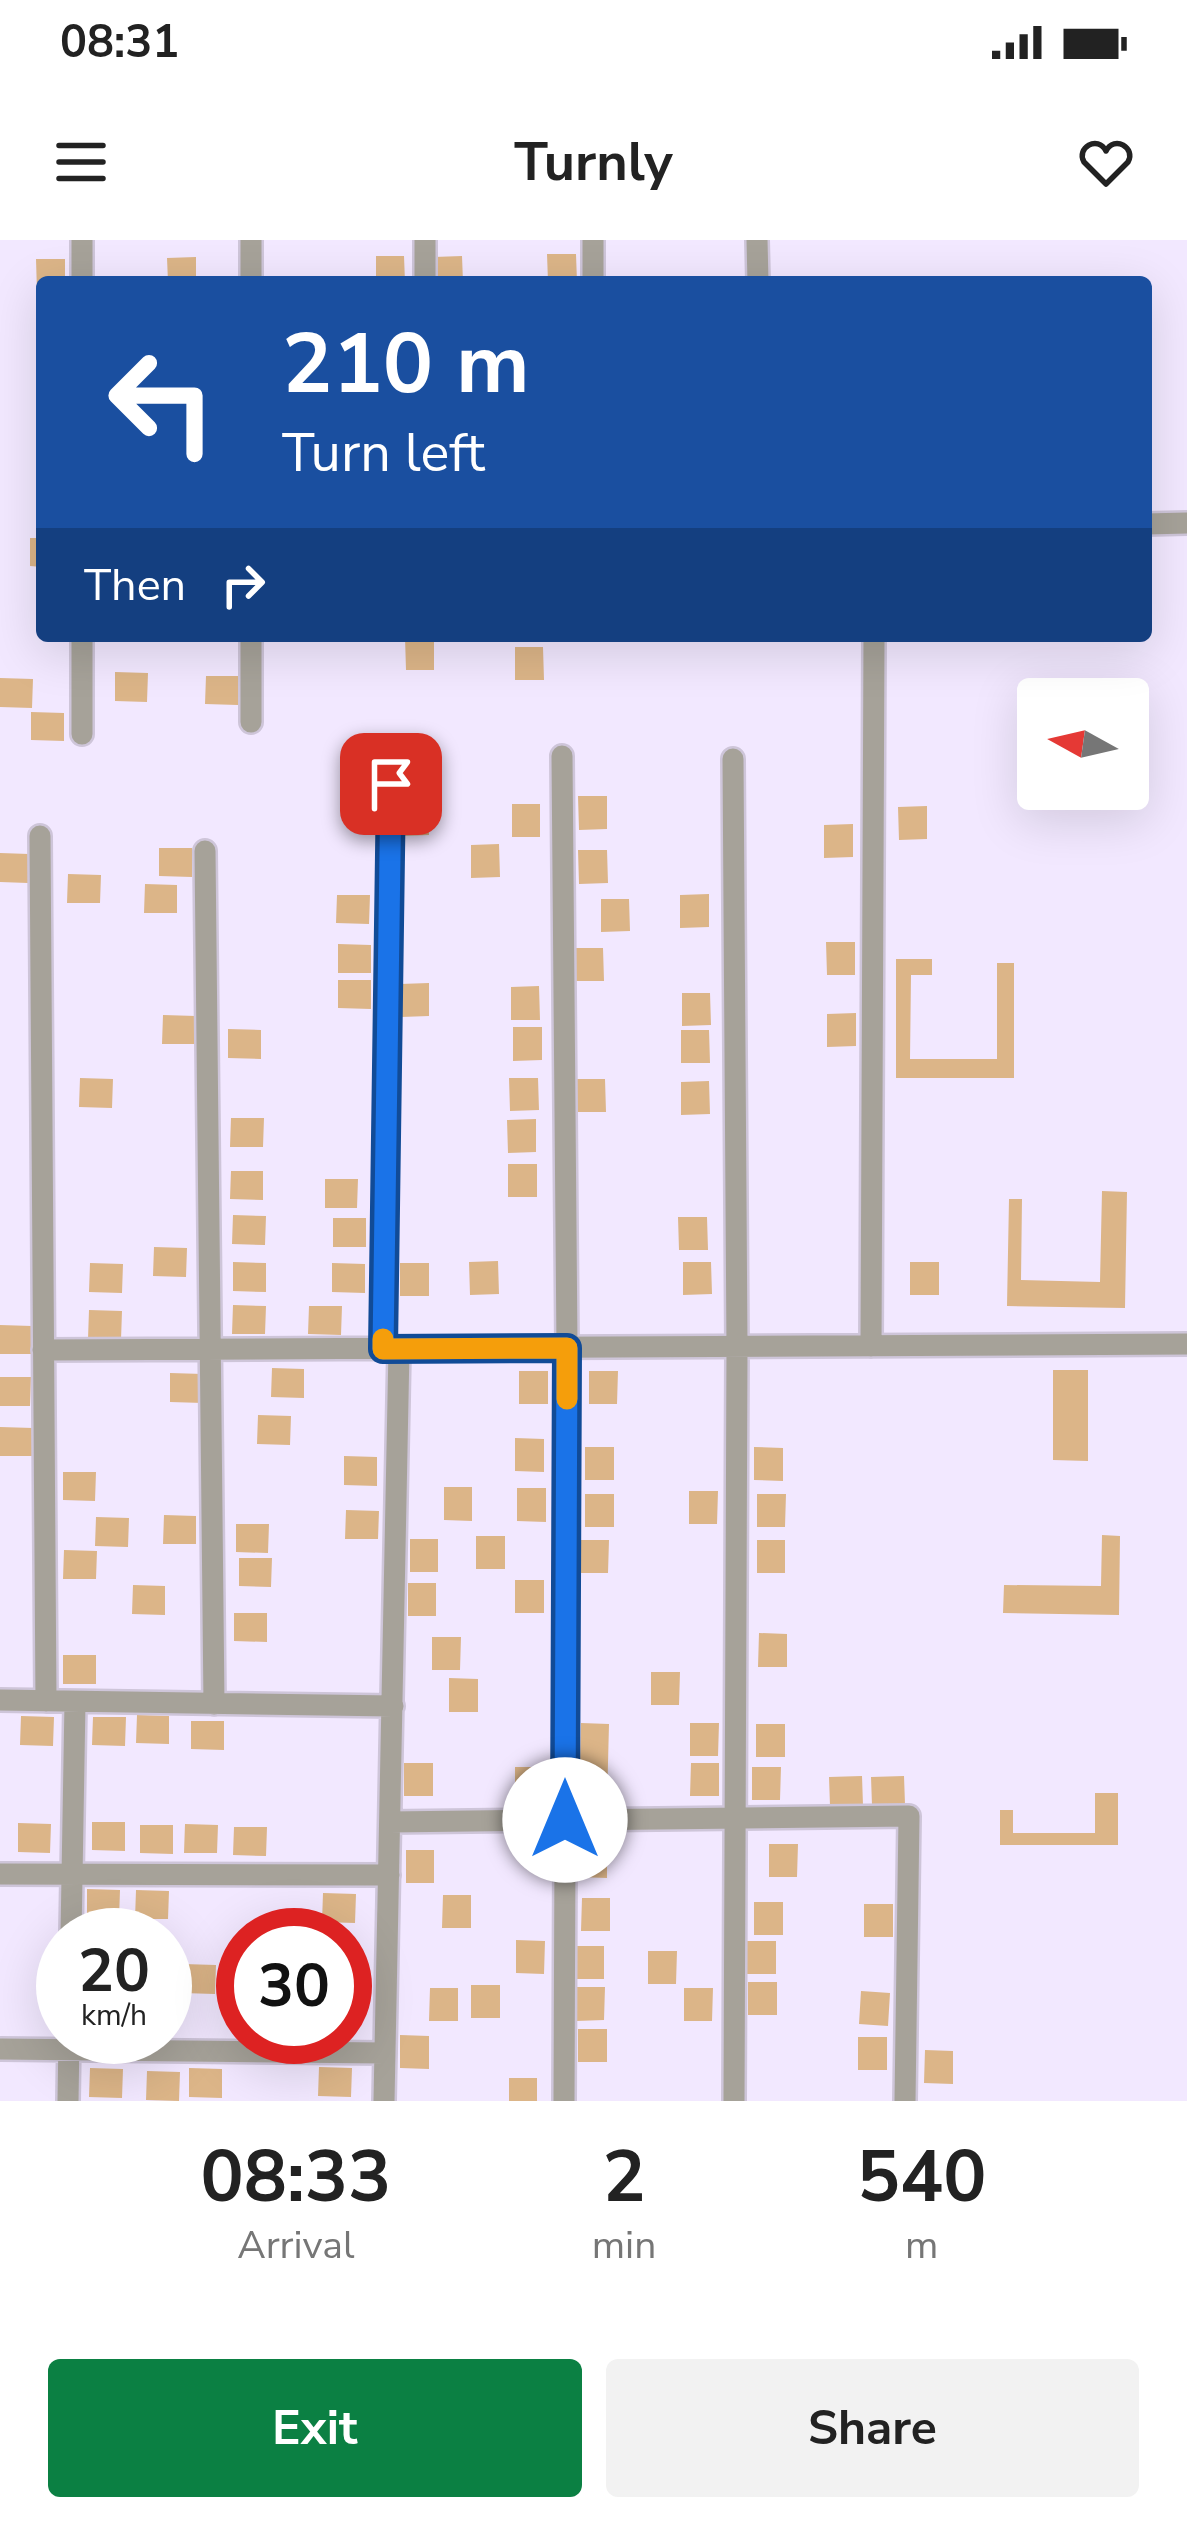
<!DOCTYPE html>
<html lang="en">
<head>
<meta charset="utf-8">
<style>
  :root { --surface:#fff; --page:#f2f2f2; --text:#222; --muted:#767676; --accent:#0b8043 }
  body { margin:0; font-family:"Nunito Sans",sans-serif; background:var(--page); color:var(--text); height:100vh; display:flex; flex-direction:column; font-size:45px; white-space:nowrap }
  * { box-sizing:border-box; margin:0 }
  p { font-size:39px; color:var(--muted) }
  .icon { flex:none; width:66px; height:66px; fill:none; stroke:currentColor; stroke-width:2; stroke-linecap:round; stroke-linejoin:round }
  .map { position:relative; height:1861px; overflow:hidden }
  .panel { display:flex; flex-direction:column; background:var(--surface); flex:1 }
  .panel>* { flex:none }
  .banner { position:absolute; left:36px; top:36px; width:1116px; height:366px; border-radius:12px; box-shadow:0 12px 48px #0002; background:#1a4fa0; color:#fff; overflow:hidden }
  .needle { width:78px; rotate:278deg }
  .controls { position:absolute; left:1017px; top:438px; display:grid; gap:24px }
  .controls a { display:grid; place-items:center; width:132px; height:132px; border-radius:12px; background:var(--surface); box-shadow:0 12px 48px #0002; font-size:60px }
  .speed { position:absolute; left:36px; top:1668px; display:flex; gap:24px; font-size:60px; font-weight:700; text-align:center }
  .speed>* { display:grid; place-content:center; width:156px; height:156px; border-radius:50%; background:var(--surface); box-shadow:0 12px 48px #0002; line-height:1 }
  .speed small { font-size:30px; font-weight:400 }
  .speed .limit { border:18px solid #d22; background:#fff; color:#111 }
  .pin { position:absolute; display:grid; place-items:center; width:102px; height:102px; color:#fff; margin:-51px; border-radius:24px; box-shadow:0 6px 18px #0006 }
  .me { position:absolute; width:132px; margin:-66px; rotate:0deg; stroke-linejoin:round; filter:drop-shadow(0 0 9px #0008) }
  .turn { display:flex; align-items:center; gap:42px; height:252px; padding:0 48px; font-size:54px }
  .turn .icon { width:156px; height:156px; stroke-width:2.5 }
  .turn b { display:block; font-size:84px; line-height:102px }
  .then { display:flex; align-items:center; height:114px; padding:0 48px; background:#0003; gap:24px; font-size:45px }
  .eta { display:flex; justify-content:space-evenly; align-items:center; height:204px; text-align:center }
  .eta b { font-size:72px; font-weight:700; line-height:84px }
  .cta { display:flex; gap:24px; margin-top:auto; padding:24px 48px }
  .cta a { flex:1; height:138px; border-radius:12px; background:var(--accent); color:#fff; font-size:48px; font-weight:700; line-height:138px; text-align:center }
  .cta a+a { background:var(--page); color:var(--text) }
  .status { display:flex; justify-content:space-between; align-items:center; height:84px; padding:0 60px; background:var(--surface); direction:ltr }
  .status svg { height:33px; fill:currentColor }
  header { display:flex; justify-content:space-between; align-items:center; height:156px; padding:0 48px; background:var(--surface); font-size:54px; font-weight:700 }
  .map>svg:first-child { display:block }
</style>
</head>
<body>
<div class="status"><b>08:31</b><svg viewBox="0 0 49 12"><path d="M0 12V9h3v3zM5 12V6h3v6zM10 12V3h3v9zM15 12V0h3v12zM26 1h20v11H26zM47 4h2v5h-2z"/></svg></div>
<header><svg class="icon" aria-label="menu" viewBox="0 0 24 24"><path d="M4 6h16M4 12h16M4 18h16"/></svg>Turnly<svg class="icon" aria-label="heart" viewBox="0 0 24 24"><path d="M12 20l-8-8c-3-5 5-10 8-4 3-6 11-1 8 4z"/></svg></header>
<div class="map">
<svg width="1187" height="1861" viewBox="0 0 1187 1861">
  <rect width="100%" height="100%" fill="#f2e8ff"/>
  <path fill="#dcb588" d="M547,14H576L577,42H548Z
    M376,16H404L405,42H376Z
    M462,16L463,42H434V17Z
    M196,17V42H168L167,18Z
    M36,19H65V42H42V52H37Z
    M30,298H42V327L30,326Z
    M405,397H434V430H406Z
    M515,407H543L544,440H515Z
    M115,432L148,433L147,462L115,461Z
    M206,436H238V465L205,464Z
    M0,438L33,439L32,468L0,467Z
    M31,472L64,473V501L31,500Z
    M578,556H607V589L579,590Z
    M429,562V595L401,596V563Z
    M512,564H540V597H512Z
    M927,566V599L899,600L898,567Z
    M853,584V617L824,618V585Z
    M499,604L500,637L471,638V605Z
    M159,608H192V637L159,636Z
    M578,610H607L608,643L579,644Z
    M0,613L29,614L28,643L0,642Z
    M68,634L101,635L100,663H67Z
    M145,644L177,645V673H144Z
    M709,654V687L680,688V655Z
    M337,655H370L369,684L336,683Z
    M601,659H629L630,691L601,692Z
    M826,702H855V735H827Z
    M338,704L371,705V733H338Z
    M575,708H603L604,741H575Z
    M896,719H932V735H911L910,819H997V723H1014V838H896Z
    M338,740H371V769L338,768Z
    M429,743V776L401,777L400,744Z
    M539,746L540,780H511V747Z
    M682,753H710L711,785L682,786Z
    M856,773V806L827,807V774Z
    M163,775L196,776L195,804H162Z
    M513,787H542V820L513,821Z
    M228,789L261,790V819L228,818Z
    M681,790H709L710,823H681Z
    M80,838L113,839L112,868L79,867Z
    M509,838H538L539,870L510,871Z
    M577,839H605L606,872H577Z
    M709,841L710,874L681,875V842Z
    M231,878H264L263,907H230Z
    M536,879V912L508,913L507,880Z
    M508,924H537V957H508Z
    M231,931H263V960L230,959Z
    M325,939H358L357,968H325Z
    M1102,951L1127,952L1125,1068L1007,1066L1009,959H1022L1021,1040L1100,1042Z
    M233,975L266,976L265,1005L232,1004Z
    M678,977H707L708,1010H679Z
    M333,978H366V1007H333Z
    M154,1007L187,1008L186,1037L153,1036Z
    M498,1021L499,1054L470,1055L469,1022Z
    M233,1022L266,1023V1052L233,1051Z
    M683,1022H711L712,1054L683,1055Z
    M910,1022H939V1055H910Z
    M90,1023L123,1024L122,1053L89,1052Z
    M332,1023L365,1024V1053L332,1052Z
    M400,1023H429V1056H400Z
    M233,1065L266,1066L265,1094H232Z
    M309,1066H342L341,1095L308,1094Z
    M89,1070L122,1071L121,1100L88,1099Z
    M0,1085L32,1086V1114H0Z
    M272,1128L304,1129V1158L271,1157Z
    M1053,1130H1088V1221L1053,1220Z
    M519,1131H548V1164H519Z
    M589,1131H618L617,1164H589Z
    M170,1133L203,1134V1163L170,1162Z
    M0,1137H31L30,1166H0Z
    M258,1175L291,1176L290,1205L257,1204Z
    M0,1187L33,1188L32,1216H0Z
    M515,1198L544,1199V1232L515,1231Z
    M585,1207H614V1240H585Z
    M754,1207L783,1208V1241L754,1240Z
    M344,1216L377,1217V1246L344,1245Z
    M63,1232H96L95,1261L63,1260Z
    M444,1247H472V1281L444,1280Z
    M517,1248H546V1282L517,1281Z
    M689,1251H718L717,1284H689Z
    M585,1254H614V1287H585Z
    M757,1254H786L785,1287H757Z
    M346,1270L379,1271L378,1299H345Z
    M164,1275L196,1276V1304H163Z
    M96,1277L129,1278L128,1307L95,1306Z
    M236,1284H269L268,1313L236,1312Z
    M1102,1295L1120,1296L1119,1375L1003,1373L1004,1345L1101,1346Z
    M476,1296H505V1329H476Z
    M410,1299H438V1332H410Z
    M580,1300H609L608,1333H580Z
    M757,1300H785V1333H757Z
    M64,1310L97,1311L96,1339H63Z
    M239,1318H272L271,1347L239,1346Z
    M515,1340H544V1373H515Z
    M408,1343H436V1376H408Z
    M133,1345L165,1346V1375L132,1374Z
    M234,1373H267V1402L234,1401Z
    M759,1393L787,1394V1427H758Z
    M432,1397H461L460,1430H432Z
    M63,1415H96V1444H63Z
    M651,1432H680L679,1465H651Z
    M449,1438L478,1439V1472H449Z
    M137,1475L169,1476V1504L136,1503Z
    M21,1476L54,1477L53,1506L20,1505Z
    M93,1477H126L125,1506L92,1505Z
    M191,1481H224V1510L191,1509Z
    M581,1483L609,1484L607,1562L579,1561Z
    M690,1483H719L718,1516H690Z
    M756,1484H785V1517H756Z
    M404,1523H433V1556H404Z
    M691,1523H719V1556H690Z
    M515,1527H544V1560H515Z
    M752,1527H781L780,1560H752Z
    M862,1536L863,1565L830,1566L829,1537Z
    M904,1536L905,1564L872,1565L871,1537Z
    M1095,1553H1118V1605H1000V1570H1013V1593H1095Z
    M92,1582H125V1611L92,1610Z
    M18,1583L51,1584L50,1613L18,1612Z
    M185,1584L218,1585L217,1613H184Z
    M140,1585H173V1614L140,1613Z
    M234,1587H267L266,1616L233,1615Z
    M578,1604L607,1605V1638L578,1637Z
    M769,1604H798L797,1637H769Z
    M406,1610H434V1643H406Z
    M87,1649L120,1650L119,1679L87,1678Z
    M136,1650L169,1651L168,1679H135Z
    M323,1653L356,1654L355,1683L322,1682Z
    M443,1655H471V1688H442Z
    M582,1658H610V1691H581Z
    M754,1662H783V1695H754Z
    M864,1664H893V1697H864Z
    M516,1700L545,1701L544,1734L516,1733Z
    M747,1701H776V1734H747Z
    M576,1706H604V1739H575Z
    M648,1711H677L676,1744H648Z
    M345,1723L354,1724L353,1752H345Z
    M183,1724L216,1725L215,1754L182,1753Z
    M229,1724H243V1753L228,1752Z
    M748,1742H777V1775H748Z
    M471,1745H500V1778H471Z
    M576,1747H605L604,1780L576,1781Z
    M430,1748H458V1781H429Z
    M684,1748H713L712,1781H684Z
    M861,1751L890,1753L888,1786L859,1784Z
    M578,1789H607V1822H578Z
    M400,1795L429,1796V1829L400,1828Z
    M858,1797H887V1830H858Z
    M925,1810L953,1811V1844L924,1843Z
    M319,1827L352,1828L351,1857L318,1856Z
    M90,1828L123,1829L122,1858L89,1857Z
    M189,1828L222,1829V1858L189,1857Z
    M147,1831L180,1832L179,1861L146,1860Z
    M509,1838H537V1861H509Z"/>
  <g fill="none" stroke-linecap="round" stroke-linejoin="round">
    <g stroke="#cec5d9" stroke-width="26">
      <path id="minor" d="M82,0V42
        M251,0V42
        M425,0V42
        M593,0V42
        M757,0L758,42
        M1146,284L1187,283
        M251,482V396
        M82,494V396
        M562,516L567,1108L564,1861
        M733,519L737,1107L734,1861
        M40,596L46,1461
        M205,611L214,1464
        M871,1106L874,396
        M383,1109L391,544
        M43,1110L1187,1104
        M0,1460L393,1466
        M390,1582L909,1576L905,1861
        M0,1634L389,1635
        M71,1695L75,1462
        M0,1809L385,1813
        M68,1861L69,1797
        M384,1861L399,1109"/>
    </g>
    <use href="#minor" stroke="#a6a299" stroke-width="21"/>
  </g>
  <g fill="none" stroke-linecap="round" stroke-linejoin="round">
    <g stroke="#114b97" stroke-width="30">
      <path id="route" d="M391,544L383,1109L567,1108L565,1580"/>
    </g>
    <use href="#route" stroke="#1a73e8" stroke-width="21"/>
    <path stroke="#f59e0b" stroke-width="21" d="M383,1099V1109L567,1108V1159"/>
  </g>
</svg>
<div class="controls">
<a><svg class="needle" viewBox="-14 -14 28 28"><path d="M0-13l5 13h-10z" fill="#e53935"/><path d="M0 13l5-13h-10z" fill="#767676"/></svg></a>
</div>
<div class="speed"><div>20<small>km/h</small></div><div class="limit">30</div></div>
<div class="pin" style="left:391px;top:544px;background:#d93025"><svg class="icon" aria-label="arrive" viewBox="0 0 24 24"><path d="M6 21V4h12l-3 4 3 4H6"/></svg></div>
<svg class="me" style="left:565px;top:1580px" viewBox="-20 -20 40 40"><circle r="19" fill="#fff"/><path d="M0-13L10 11 0 6-10 11z" fill="#1a73e8"/></svg>
<div class="banner">
<div class="turn"><svg class="icon" aria-label="left" viewBox="0 0 24 24"><path d="M17 20v-9H6M10 6l-5 5 5 5"/></svg><div><b>210 m</b>Turn left</div></div>
<div class="then">Then<svg class="icon" aria-label="right" viewBox="0 0 24 24"><path d="M7 20v-9h11M14 6l5 5-5 5"/></svg></div>
</div>
</div>
<section class="panel">
<div class="eta">
<div><b>08:33</b><p>Arrival</p></div>
<div><b>2</b><p>min</p></div>
<div><b>540</b><p>m</p></div>
</div>
<div class="cta"><a>Exit</a><a>Share</a></div>
</section>
</body>
</html>
